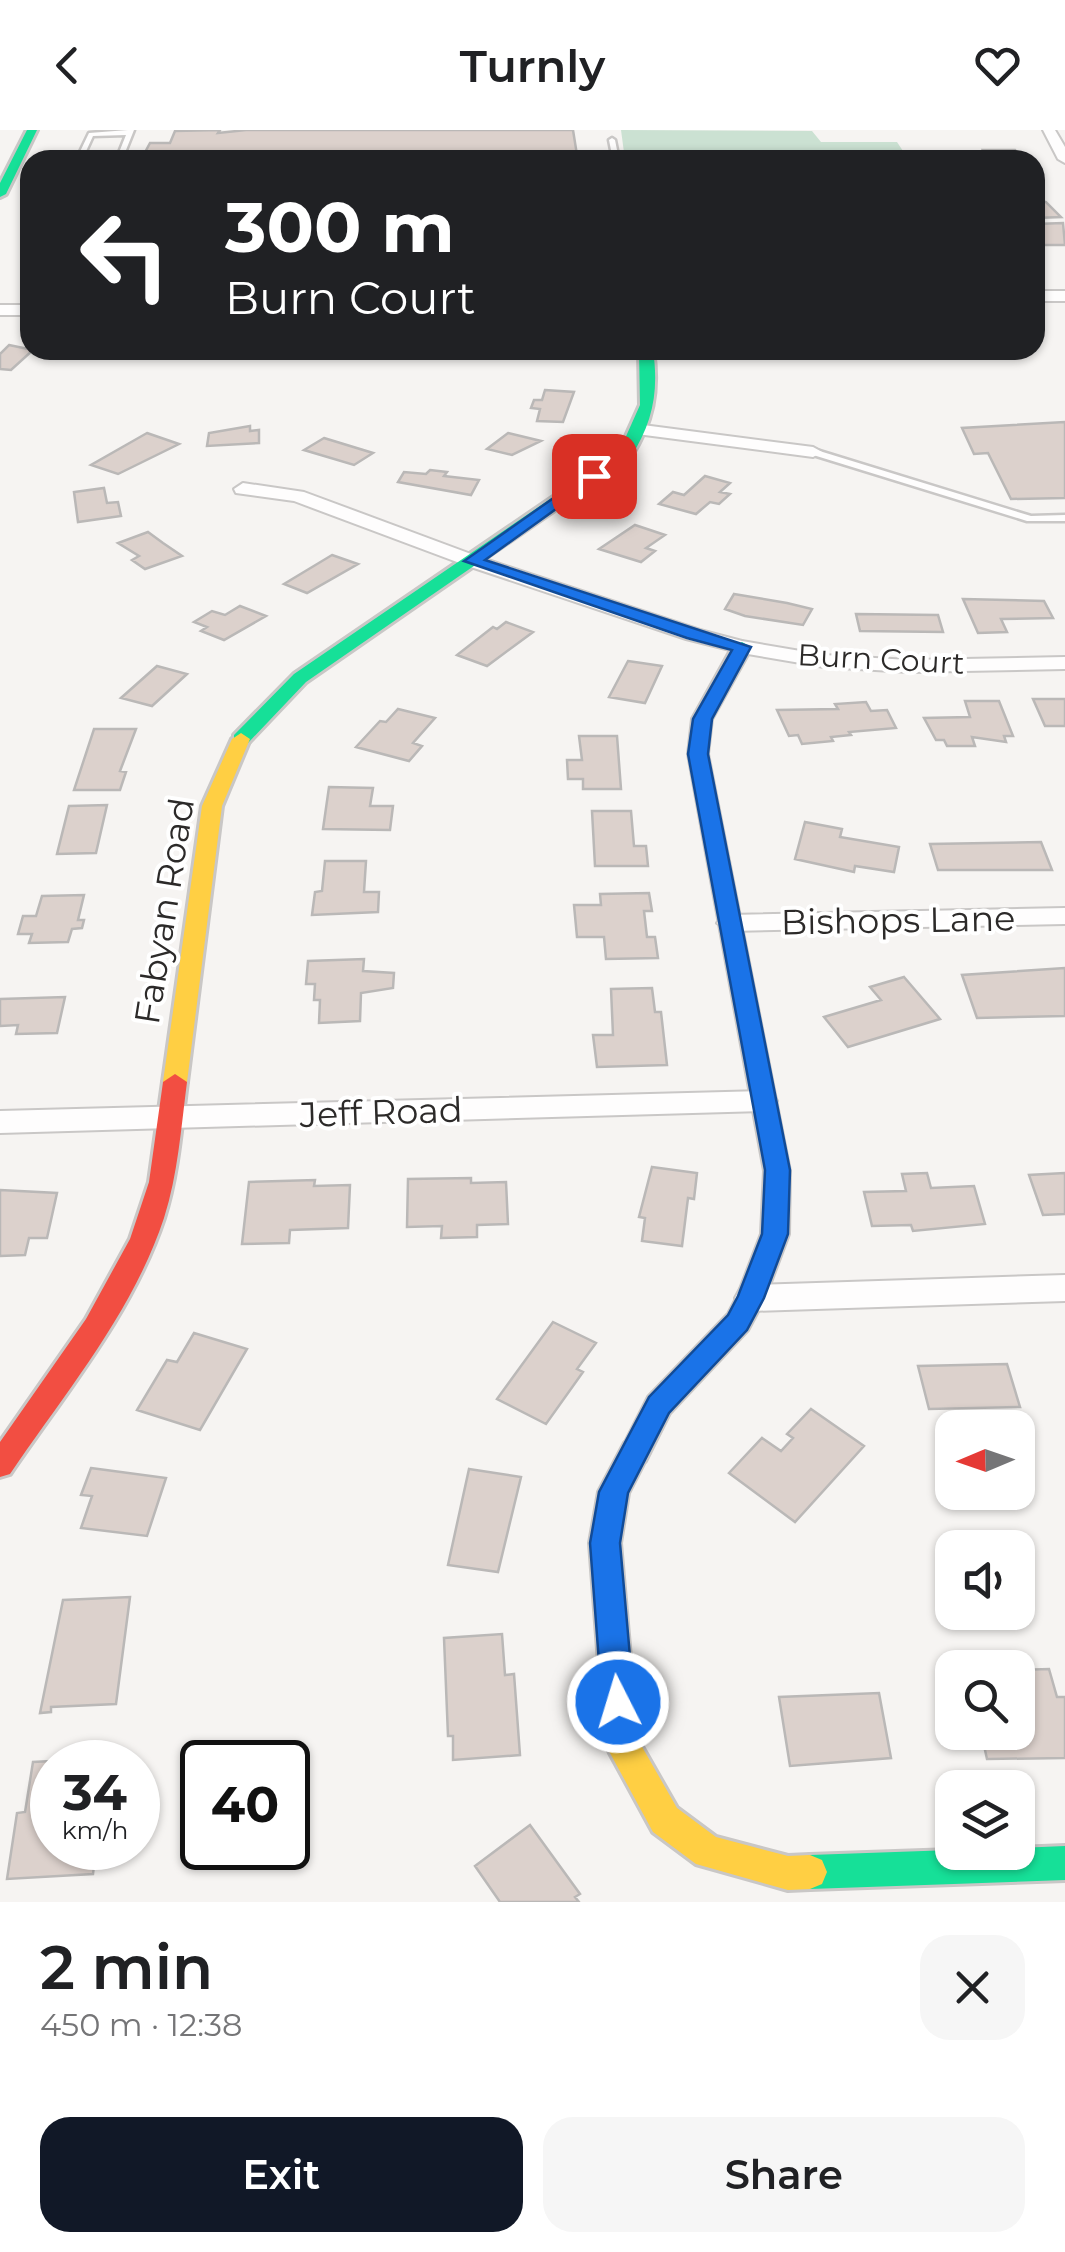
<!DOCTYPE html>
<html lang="en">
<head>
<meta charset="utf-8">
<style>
  :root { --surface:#fff; --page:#f6f6f6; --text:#202124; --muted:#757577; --accent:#111827 }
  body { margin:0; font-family:Montserrat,sans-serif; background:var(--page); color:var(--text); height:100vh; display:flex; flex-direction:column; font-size:38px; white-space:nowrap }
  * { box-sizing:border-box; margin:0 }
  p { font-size:32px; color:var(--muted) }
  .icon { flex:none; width:55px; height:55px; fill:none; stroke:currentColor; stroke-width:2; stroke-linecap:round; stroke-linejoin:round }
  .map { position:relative; height:1772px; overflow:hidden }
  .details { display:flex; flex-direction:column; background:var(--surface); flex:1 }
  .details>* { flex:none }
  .top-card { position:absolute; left:20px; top:20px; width:1025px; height:210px; border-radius:30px; box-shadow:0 2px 8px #0004; background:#202124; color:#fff; overflow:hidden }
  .needle { width:65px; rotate:268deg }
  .tools { position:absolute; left:935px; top:1280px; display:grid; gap:20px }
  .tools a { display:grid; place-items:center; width:100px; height:100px; border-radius:20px; background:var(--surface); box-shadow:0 2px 8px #0004; font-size:50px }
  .speed { position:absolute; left:30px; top:1610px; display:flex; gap:20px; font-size:50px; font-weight:700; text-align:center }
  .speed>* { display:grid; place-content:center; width:130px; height:130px; border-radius:50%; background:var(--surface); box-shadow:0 2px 8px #0004; line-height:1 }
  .speed small { font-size:25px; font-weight:400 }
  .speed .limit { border:5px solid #111; border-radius:15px; background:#fff; color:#111 }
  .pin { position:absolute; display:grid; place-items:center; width:85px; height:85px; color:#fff; margin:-42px; border-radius:20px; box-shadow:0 5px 15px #0006 }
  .me { position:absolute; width:110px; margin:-55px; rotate:355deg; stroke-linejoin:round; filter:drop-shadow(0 0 8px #0008) }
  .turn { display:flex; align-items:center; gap:35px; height:210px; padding:0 40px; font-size:45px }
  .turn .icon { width:130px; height:130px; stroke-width:2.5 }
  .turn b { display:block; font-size:70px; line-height:85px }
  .round { display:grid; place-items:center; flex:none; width:105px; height:105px; border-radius:30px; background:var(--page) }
  .headline { display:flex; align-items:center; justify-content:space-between; height:170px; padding:0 40px }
  h1 { font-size:60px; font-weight:600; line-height:75px }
  .cta { display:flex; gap:20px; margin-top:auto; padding:20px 40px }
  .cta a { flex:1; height:115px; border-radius:30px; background:var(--accent); color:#fff; font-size:40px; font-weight:600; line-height:115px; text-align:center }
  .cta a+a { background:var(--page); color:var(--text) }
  header { display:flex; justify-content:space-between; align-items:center; height:130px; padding:0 40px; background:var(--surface); font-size:45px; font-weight:600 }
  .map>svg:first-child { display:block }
</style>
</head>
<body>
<header><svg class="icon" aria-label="back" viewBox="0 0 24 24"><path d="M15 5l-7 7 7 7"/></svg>Turnly<svg class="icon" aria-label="heart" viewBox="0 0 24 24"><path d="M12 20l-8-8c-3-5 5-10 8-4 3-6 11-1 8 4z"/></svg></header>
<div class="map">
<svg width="1065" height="1772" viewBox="0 0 1065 1772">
  <rect width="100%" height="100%" fill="#f6f4f2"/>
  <path fill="#cbe1d2" d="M621,0L812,1L821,12H897L909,30H625Z"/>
  <path fill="#dcd1cc" stroke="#bab8b7" stroke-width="2.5" d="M220,0L218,3L246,0H573L577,25L607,24L608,30H141L150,13H170L175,1Z
    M983,20H1015L1019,25H1012L1015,30H989Z
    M1035,69L1046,72L1061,87L1035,88Z
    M1063,93L1065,115H1042L1035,109V94Z
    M9,215L33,220L11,240L0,239V224Z
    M545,260L574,262L563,292L537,291L540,279L531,278L534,270H542Z
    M1065,292V368L1011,369L988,323L974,324L962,298Z
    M250,296V301L259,300V313L207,316L209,303Z
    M147,303L179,314L118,344L91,335Z
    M508,303L541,311L512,325L487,319Z
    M324,308L373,323L354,335L304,320Z
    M430,340L447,342L444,346L479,350L471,365L398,352L404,342L426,344Z
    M705,346L730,353L720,362L730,364L719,374L710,372L696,384L659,374L673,362L684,365Z
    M104,358L107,373L118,372L121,386L78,392L74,362Z
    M635,395L665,405L646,418L655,421L641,432L599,419Z
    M148,402L163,413L182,426L145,439L132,430L139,426L118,413Z
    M332,425L358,434L307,463L284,454Z
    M734,464L787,473L812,479L803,495L745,486L725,479Z
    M963,469L1044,471L1053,488L1001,489L1007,502L978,503Z
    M240,476L266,486L224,510L201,501L207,497L194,492L212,481L225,485Z
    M856,484L938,485L943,502L860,501Z
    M506,492L533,502L487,536L457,525L493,497L497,499Z
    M628,531L662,536L645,573L609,567Z
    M157,536L187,544L152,576L121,568Z
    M1033,569H1065V596H1045Z
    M965,571H999L1013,606H1004L1006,612L972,607L975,616H947L944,610H936L924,588L970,587Z
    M866,572L871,581L887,580L896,598L849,602L851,605L831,607L833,611L802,614L798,605L789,606L777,580L838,579L835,574Z
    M398,579L435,588L413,613L422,616L409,631L356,617L380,591L386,592Z
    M94,599H136L120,641L126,642L120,660H74Z
    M579,606H617L621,659H583V649H568L567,630H582Z
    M329,657L373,658L370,676H393L390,700L323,699Z
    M107,675L96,723L57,724L69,676Z
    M592,681H631L634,716H646L648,736H595Z
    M805,692L842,699L840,707L899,717L894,742L855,736L854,742L795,729Z
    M1041,712L1052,740H938L930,714Z
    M325,731H366L364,762H379L378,782L312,785L315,762L322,761Z
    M649,763L652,781H644L647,807H655L658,828L606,829L604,807H577L574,775H601L600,764Z
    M84,765L78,790H84L82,798L72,799L68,812L29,813L32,804H18L23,786H36L42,766Z
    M364,829L363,841L394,843L393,858L361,863L360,891L319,893L320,870H314L315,854H306L308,831Z
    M1065,838V886L977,888L962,845Z
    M904,847L940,889L848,917L824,887L881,870L870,857Z
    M652,858L655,882H661L667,935L597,937L593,905H613L611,859Z
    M65,867L57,903L16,904L18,895L0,896V869Z
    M652,1037L697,1043L694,1069L688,1068L682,1116L642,1111L645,1088L639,1087Z
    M927,1043L931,1058L974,1056L985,1094L913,1101L911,1095L872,1096L864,1062L906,1061L902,1044Z
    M1065,1043V1084L1043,1085L1029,1045Z
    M471,1048V1053L506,1052L508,1094L477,1095V1107L441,1108L442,1096L407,1097L408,1049Z
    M315,1050L314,1056L350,1055L348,1098L290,1100L289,1113L242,1114L249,1052Z
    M0,1060L57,1063L47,1108H29L25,1125L0,1126Z
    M553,1192L596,1213L577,1239L583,1242L546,1294L497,1269Z
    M194,1203L247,1219L200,1300L137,1280L167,1230L177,1232Z
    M1007,1234L1020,1277L929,1279L918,1236Z
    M811,1279L864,1316L795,1392L729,1343L762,1308L781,1321L793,1308L787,1304Z
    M91,1338L166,1348L147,1406L81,1398L92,1366L81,1365Z
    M469,1339L521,1347L498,1442L448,1435Z
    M130,1467L116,1574L51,1577V1582L40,1583L63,1470Z
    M502,1504L505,1545L514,1544L520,1625L453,1630V1606H448L444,1508Z
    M1049,1539L1057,1567H1065V1628L987,1629L981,1602H1018V1568H1021L1018,1540Z
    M879,1563L891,1628L790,1636L779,1567Z
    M108,1628L107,1632H52V1718H96L93,1744L7,1749L17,1683L25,1682L33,1632Z
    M530,1695L580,1764L575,1767L579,1772H500L475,1736Z"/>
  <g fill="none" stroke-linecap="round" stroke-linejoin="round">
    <g stroke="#c9c7c6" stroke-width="5">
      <path id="lane" d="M128,0H134L122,30H116L126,5L93,6L82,30H76L89,3Z
        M612,8L615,10L619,30H613L609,10Z
        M813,319L1031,386L1065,385V391H1027L810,324V320Z"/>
    </g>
    <g stroke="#c9c7c6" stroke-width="4">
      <path id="street" d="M1043,0H1055L1065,17V33L1058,29Z
        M1035,161H1065V171H1035Z
        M0,175H30V185H0Z
        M643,295L813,317L822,322L813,327L637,304L634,300Z
        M243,353L304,362L479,427L700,500L742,511L824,525L909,530L1065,527V539L909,542L824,537L742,523L686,509L465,435L294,371L236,363L234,359Z
        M1065,778V794L730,801L717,793L730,785Z
        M763,961L773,964L777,971L773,978L763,981L0,1003V981Z
        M1065,1145V1171L751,1181L740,1177L735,1168L740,1159L751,1155Z"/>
    </g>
    <g stroke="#c9c7c6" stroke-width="6">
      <path id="fast" d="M27,0H37L6,64L0,67V53Z
        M639,220H653C659,261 653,293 630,328L306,552L248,613H234V605L294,544L619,322L640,275Z
        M742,512L751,517L711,589L707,624L789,1041L788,1104L764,1168L747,1200L669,1283L645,1331L635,1334L625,1331L621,1322L649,1267L729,1184L738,1167L762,1104L765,1041L689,624L693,589L733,517Z
        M1065,1716V1750L810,1759L798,1754L793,1742L798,1730L810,1725L952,1720L1018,1722V1718Z"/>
    </g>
    <g stroke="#c9c7c6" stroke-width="6">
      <path id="slow" d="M241,603L250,609L222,676L187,952L175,960L163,952L202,676L232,609Z
        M635,1310L645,1313L649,1322L628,1363L620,1413L637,1608L677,1678L716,1707L788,1726L810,1725L822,1730L827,1742L822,1754L810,1759L788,1760L696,1734L653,1702L610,1623L605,1612L590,1413L599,1362L625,1313Z"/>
    </g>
    <g stroke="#c9c7c6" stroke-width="6">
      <path id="jam" d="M175,944L187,952C181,998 178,1044 164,1088C133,1182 65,1263 10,1344L0,1347V1312L86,1189L130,1109L149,1052L163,952Z"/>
    </g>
    <use href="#lane" fill="#fefdfd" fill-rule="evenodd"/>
    <use href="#street" fill="#fefdfd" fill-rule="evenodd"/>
    <use href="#fast" fill="#16e098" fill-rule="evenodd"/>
    <use href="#slow" fill="#ffcf43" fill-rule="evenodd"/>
    <use href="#jam" fill="#f24e42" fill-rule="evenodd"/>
  </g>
  <path fill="#1a73e8" stroke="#114b97" stroke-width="2.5" d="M589,343L602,346L485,430L751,517L712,589L708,624L790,1040L788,1104L764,1168L747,1200L669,1283L628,1363L620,1413L634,1572L629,1583L618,1588L606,1583L602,1572L590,1413L599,1362L649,1267L728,1185L738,1166L762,1104L765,1040L688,624L693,589L732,520L687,508L464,431Z"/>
  <g text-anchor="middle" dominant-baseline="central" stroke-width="8" stroke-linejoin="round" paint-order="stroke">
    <g font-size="30" fill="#2c2a29" stroke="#fff">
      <text transform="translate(881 529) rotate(3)">Burn Court</text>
    </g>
    <g font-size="35" fill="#2c2a29" stroke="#fff">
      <text transform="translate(164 781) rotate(-81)">Fabyan Road</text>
      <text transform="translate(898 790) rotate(-1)">Bishops Lane</text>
      <text transform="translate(381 982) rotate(-2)">Jeff Road</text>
    </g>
  </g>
</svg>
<div class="tools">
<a><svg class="needle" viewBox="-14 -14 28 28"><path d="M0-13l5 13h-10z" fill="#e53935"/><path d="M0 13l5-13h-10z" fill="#757577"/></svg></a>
<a><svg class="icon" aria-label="sound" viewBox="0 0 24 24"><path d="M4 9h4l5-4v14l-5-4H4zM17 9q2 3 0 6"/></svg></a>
<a><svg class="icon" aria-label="search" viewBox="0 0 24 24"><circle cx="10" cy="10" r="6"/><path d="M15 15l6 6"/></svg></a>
<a><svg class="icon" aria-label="layers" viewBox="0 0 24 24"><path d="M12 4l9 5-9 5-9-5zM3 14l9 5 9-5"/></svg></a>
</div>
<div class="speed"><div>34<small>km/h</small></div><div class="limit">40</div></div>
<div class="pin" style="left:594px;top:346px;background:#d93025"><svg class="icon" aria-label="arrive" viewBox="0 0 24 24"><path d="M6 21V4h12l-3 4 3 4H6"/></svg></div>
<svg class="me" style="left:618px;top:1572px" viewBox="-20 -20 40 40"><circle r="17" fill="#1a73e8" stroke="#fff" stroke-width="3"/><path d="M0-11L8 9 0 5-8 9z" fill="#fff"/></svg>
<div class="top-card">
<div class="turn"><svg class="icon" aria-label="left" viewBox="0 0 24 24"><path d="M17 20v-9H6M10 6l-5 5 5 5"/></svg><div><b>300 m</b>Burn Court</div></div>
</div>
</div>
<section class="details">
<div class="headline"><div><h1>2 min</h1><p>450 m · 12:38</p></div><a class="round"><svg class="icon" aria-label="close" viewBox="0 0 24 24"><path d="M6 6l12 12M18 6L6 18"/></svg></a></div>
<div class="cta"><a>Exit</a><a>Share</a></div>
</section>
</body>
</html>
